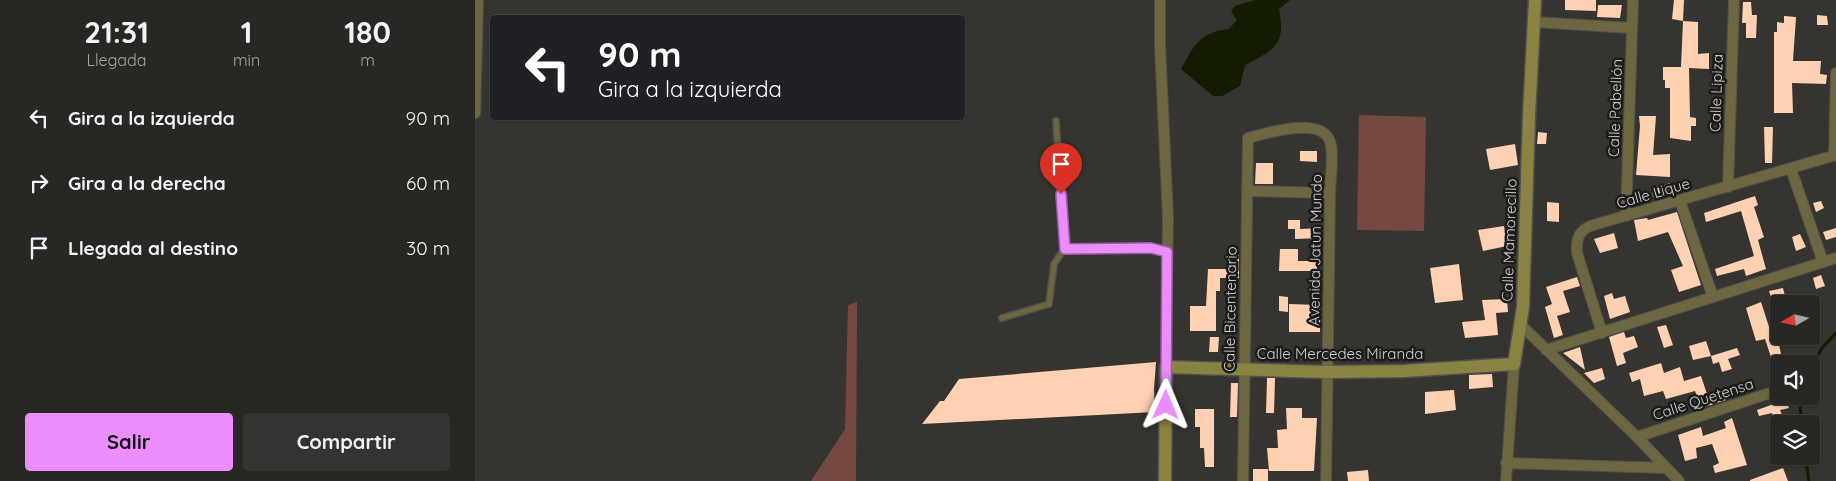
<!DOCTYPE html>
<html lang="es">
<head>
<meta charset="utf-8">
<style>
  :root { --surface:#282724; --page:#343331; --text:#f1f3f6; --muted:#a5a5a6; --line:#444441; --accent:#eb8dfc }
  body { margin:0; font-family:Quicksand,sans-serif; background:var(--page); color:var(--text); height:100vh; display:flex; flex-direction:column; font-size:19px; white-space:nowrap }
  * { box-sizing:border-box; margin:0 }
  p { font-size:16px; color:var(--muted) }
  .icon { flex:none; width:28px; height:28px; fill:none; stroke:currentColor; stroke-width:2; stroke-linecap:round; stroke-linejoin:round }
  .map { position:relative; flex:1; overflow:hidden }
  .sheet { display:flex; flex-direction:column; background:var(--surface); width:475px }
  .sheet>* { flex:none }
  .banner { position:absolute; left:15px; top:15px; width:475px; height:105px; border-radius:5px; box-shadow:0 1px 4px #0004,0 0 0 1px var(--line); background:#202124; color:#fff; overflow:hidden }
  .needle { width:32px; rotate:261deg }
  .controls { position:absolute; left:1295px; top:295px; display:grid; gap:10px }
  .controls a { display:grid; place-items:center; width:50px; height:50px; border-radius:5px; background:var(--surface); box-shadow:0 1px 4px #0004,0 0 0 1px var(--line); font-size:25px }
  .pin { position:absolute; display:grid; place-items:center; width:42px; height:42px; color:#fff; margin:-51px -21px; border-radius:50% 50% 50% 0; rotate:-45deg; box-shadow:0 0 5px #0007 }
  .pin .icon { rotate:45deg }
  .me { position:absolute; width:55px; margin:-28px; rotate:1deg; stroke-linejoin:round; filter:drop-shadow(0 0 4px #0008) }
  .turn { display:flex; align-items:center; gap:18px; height:105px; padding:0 25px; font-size:22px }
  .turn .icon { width:65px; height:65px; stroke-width:2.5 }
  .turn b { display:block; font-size:35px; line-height:42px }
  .eta { display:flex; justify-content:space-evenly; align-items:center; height:85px; text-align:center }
  .eta b { font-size:30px; font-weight:700; line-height:35px }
  .button { display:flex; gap:10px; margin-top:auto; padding:10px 25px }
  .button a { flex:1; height:58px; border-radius:5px; background:var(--accent); color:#111; font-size:20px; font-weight:700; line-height:58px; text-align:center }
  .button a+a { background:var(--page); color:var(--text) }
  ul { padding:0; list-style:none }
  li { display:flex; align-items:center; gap:15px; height:65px; padding:0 25px }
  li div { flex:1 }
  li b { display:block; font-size:19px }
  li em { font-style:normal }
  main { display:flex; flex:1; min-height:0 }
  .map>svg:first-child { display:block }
</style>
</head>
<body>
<main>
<section class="sheet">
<div class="eta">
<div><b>21:31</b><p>Llegada</p></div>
<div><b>1</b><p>min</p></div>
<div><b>180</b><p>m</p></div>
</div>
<ul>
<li><svg class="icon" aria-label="left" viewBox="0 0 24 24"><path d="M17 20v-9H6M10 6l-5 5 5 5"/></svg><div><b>Gira a la izquierda</b></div><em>90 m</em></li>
<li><svg class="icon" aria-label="right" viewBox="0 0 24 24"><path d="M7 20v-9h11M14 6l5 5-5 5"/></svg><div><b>Gira a la derecha</b></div><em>60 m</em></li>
<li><svg class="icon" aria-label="arrive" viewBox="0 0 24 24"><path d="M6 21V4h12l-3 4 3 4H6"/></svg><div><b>Llegada al destino</b></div><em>30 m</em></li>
</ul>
<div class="button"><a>Salir</a><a>Compartir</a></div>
</section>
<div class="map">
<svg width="1361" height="481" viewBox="0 0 1361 481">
  <rect width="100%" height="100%" fill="#363430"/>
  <path fill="#734941" d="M884,115L951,117L949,231L882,230Z
    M382,302L381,481H336L370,429L373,305Z"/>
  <path fill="#131c00" d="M780,0H815L804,9C811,45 800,49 770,65L765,86L747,96H738L706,69C719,45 725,32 754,29L762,20L756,11L760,6Z"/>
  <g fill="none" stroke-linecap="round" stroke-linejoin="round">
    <path stroke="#131c00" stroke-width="3" d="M1336,368L1347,348L1361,333
      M1324,396L1327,424
      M1330,456L1334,481"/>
  </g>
  <path fill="#ffd1b3" d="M1090,0H1121V11L1090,10Z
    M1199,0H1209L1208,21L1197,19Z
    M1268,2H1276L1277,15H1282L1281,38H1271V23H1267Z
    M1123,5H1147L1145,18L1122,17Z
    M1342,15L1352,16L1353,25H1342Z
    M1309,16L1321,17L1318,61H1346L1345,74L1352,75L1351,84L1317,83L1318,113H1299V32H1302V22L1309,23Z
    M1208,21L1223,22V54L1234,53V69L1214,68L1215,117L1221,118V126H1216V141L1195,138V88H1190V80H1188V67H1206Z
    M1164,116H1181L1178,155L1195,154V177L1161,175L1165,126Z
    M1289,127H1298L1297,163H1290Z
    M1063,132L1072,133L1071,144H1062Z
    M1040,144L1043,165L1015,170L1011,149Z
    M825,151H842V162L825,161Z
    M781,163H798V184H780Z
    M1195,183V194L1178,197L1177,190Z
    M1280,196L1283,205L1279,207L1289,237L1283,240L1291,269L1271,276L1269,269L1242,276L1240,269L1279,256L1266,211L1231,222L1229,213Z
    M1346,201L1349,208L1341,212L1338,203Z
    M1072,202L1084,203V222L1072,221Z
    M1202,212L1226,285L1204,292L1196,270L1208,266L1193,232L1163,241L1159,220L1172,218L1173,220Z
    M813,220H825V229L847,228V238L820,239V229H825H813Z
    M1029,226L1032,246L1008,251L1003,230Z
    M1361,228V237L1351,240L1348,232Z
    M1139,233L1143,248L1125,253L1119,239Z
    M1325,234L1331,247L1321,251L1317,237Z
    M805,249H823V261H842V271H804Z
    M757,255H764V278H745V291H741V331H715V306H731L733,269H757Z
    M984,264L988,300L960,303L955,268Z
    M1346,275L1350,286L1341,289L1338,278Z
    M1102,277L1105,286L1088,291L1095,312L1082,316L1088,335L1079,338L1070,307L1077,304L1071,287Z
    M1308,288L1310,296L1297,300L1294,291Z
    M1137,293L1139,299L1150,296L1155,312L1135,319L1129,296Z
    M804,296L813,297V312L804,311Z
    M1032,299L1033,312L1021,313L1023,335L990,338L987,322L1010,320L1007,300Z
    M1286,302L1297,336L1302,335L1306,354L1296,357L1290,339L1281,341L1271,308Z
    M814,304L845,305V332H814Z
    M1191,325L1198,345L1189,348L1182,327Z
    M1149,332L1151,338L1159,336L1163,347L1148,353L1151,363L1142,366L1134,337Z
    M735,337H744L743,352H734Z
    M1231,341L1236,356L1218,360L1214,346Z
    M1105,347L1110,370L1088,353Z
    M1262,348L1265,355L1253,359L1257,369L1247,372L1244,362L1238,364L1236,356Z
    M681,362L679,389L680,412L447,424L465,401H469L484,379Z
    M1186,363L1189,373L1205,367L1209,381L1226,376L1232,394L1247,390L1251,400L1226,408L1220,391L1191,399L1188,391L1169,396L1165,379L1157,382L1154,373Z
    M1127,368L1130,379L1119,383L1109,373Z
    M1017,374L1018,387L994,389V375Z
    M792,378H800L799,413H791Z
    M756,383H763L762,417H755Z
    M979,390L981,410L950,414V392Z
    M1310,400L1314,408L1305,410L1308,418L1300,423L1297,413L1284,416L1282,410Z
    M811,408H827V418H842L839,471H794L792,448H803L802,430L812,429Z
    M720,409H739V467H730L729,448H725V427H720Z
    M1257,418L1272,465L1240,473L1238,466L1244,463L1237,444L1221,448L1222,458L1210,461L1203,435L1226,427L1228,436L1251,428L1249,422Z
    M1308,468L1313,481H1275V480Z
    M778,469H793V481H778Z
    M893,470L894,481H873L872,472Z"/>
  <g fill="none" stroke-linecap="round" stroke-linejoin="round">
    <g stroke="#52504d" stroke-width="8">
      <path id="lane" d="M589,249L677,248L692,252
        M527,318L574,304L579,264L589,249L581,121"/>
    </g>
    <g stroke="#52504d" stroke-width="12">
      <path id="street" d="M685,0V46L693,217L691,367
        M1059,22L1157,28
        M0,113L3,0
        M1359,156L1361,73
        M1316,169L1348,262
        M1253,187L1259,0
        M772,191L855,193
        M1205,201L1238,297
        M1151,216L1158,0
        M1046,325L1162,437L1204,481
        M1127,333L1102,253C1101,240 1103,232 1115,226L1361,155
        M1071,350L1361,258
        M1162,437L1304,390
        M1031,463L1191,468
        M768,481L773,138C791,133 843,117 854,139C860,150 855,180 855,193L851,481
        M1031,481L1039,364"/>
    </g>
    <g stroke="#52504d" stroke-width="15">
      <path id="secondary" d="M690,481L691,367L853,372L928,371L1039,364L1048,307L1054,116L1060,0"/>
    </g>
    <use href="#lane" stroke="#6c6740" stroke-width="5"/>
    <use href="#street" stroke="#6c6740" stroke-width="10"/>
    <use href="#secondary" stroke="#8b8343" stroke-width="12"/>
  </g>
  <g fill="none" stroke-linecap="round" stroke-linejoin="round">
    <g stroke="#995ca4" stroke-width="12">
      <path id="route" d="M586,194L590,249L676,248L692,252L691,405"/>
    </g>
    <use href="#route" stroke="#eb8dfc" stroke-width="9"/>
  </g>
  <g text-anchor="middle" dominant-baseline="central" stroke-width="5" stroke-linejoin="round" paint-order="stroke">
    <g font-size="15" fill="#d3d1cf" stroke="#1c1b1a">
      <text transform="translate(1241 93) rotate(-88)">Calle Lipiza</text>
      <text transform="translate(1140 108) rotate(-88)">Calle Pabellón</text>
      <text transform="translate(1178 193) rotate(-16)">Calle Lique</text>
      <text transform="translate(1034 240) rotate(-88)">Calle Mamorecillo</text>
      <text transform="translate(840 250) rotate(-89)">Avenida Jatun Mundo</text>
      <text transform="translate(755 309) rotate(-89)">Calle Bicentenario</text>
      <text x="865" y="353">Calle Mercedes Miranda</text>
      <text transform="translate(1228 399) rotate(-18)">Calle Quetensa</text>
    </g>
  </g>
</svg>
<div class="controls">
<a><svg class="needle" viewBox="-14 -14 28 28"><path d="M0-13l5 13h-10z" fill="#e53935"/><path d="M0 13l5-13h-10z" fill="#a5a5a6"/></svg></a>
<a><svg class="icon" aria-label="sound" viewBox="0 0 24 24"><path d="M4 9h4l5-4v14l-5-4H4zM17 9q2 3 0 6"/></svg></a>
<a><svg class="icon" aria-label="layers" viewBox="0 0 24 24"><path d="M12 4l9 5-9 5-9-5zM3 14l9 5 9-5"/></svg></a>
</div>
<div class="pin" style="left:586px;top:194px;background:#d93025"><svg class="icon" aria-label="arrive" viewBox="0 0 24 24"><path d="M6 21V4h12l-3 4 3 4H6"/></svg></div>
<svg class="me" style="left:691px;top:405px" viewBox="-20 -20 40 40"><path d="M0-17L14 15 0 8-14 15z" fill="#eb8dfc" stroke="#fff" stroke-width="4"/></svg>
<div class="banner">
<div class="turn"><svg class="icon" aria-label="left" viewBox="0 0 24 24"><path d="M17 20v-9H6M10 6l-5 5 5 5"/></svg><div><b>90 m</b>Gira a la izquierda</div></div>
</div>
</div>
</main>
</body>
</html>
